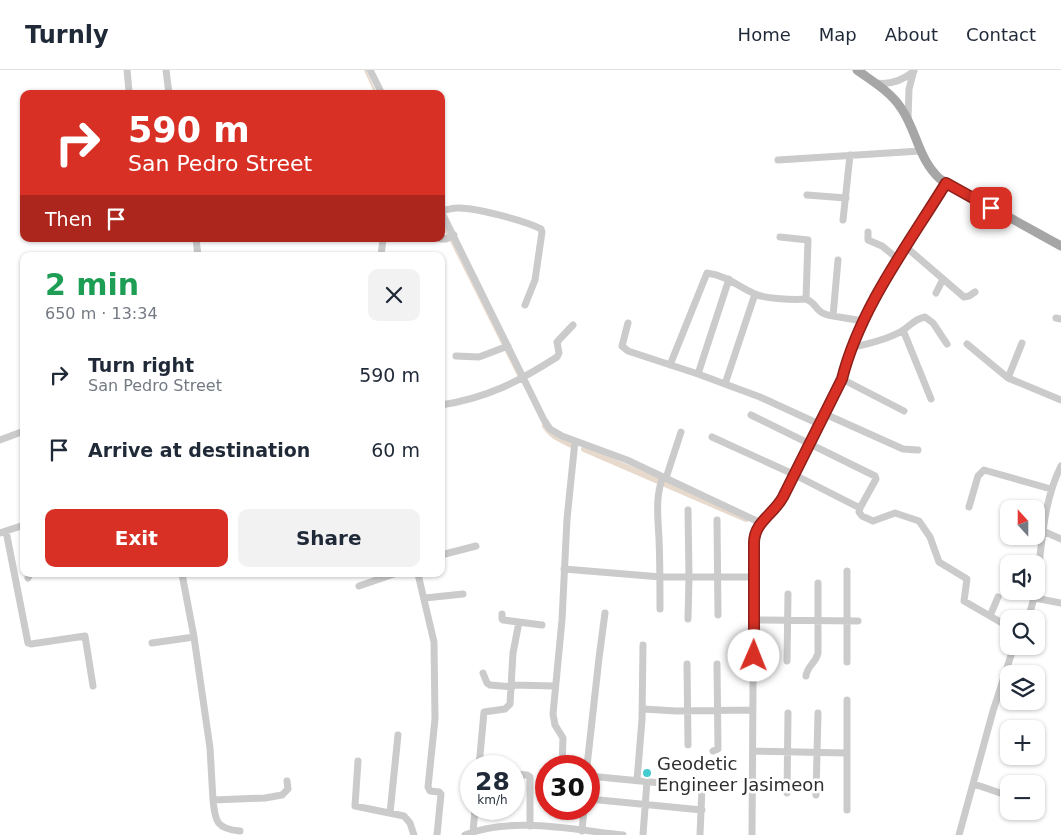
<!DOCTYPE html>
<html lang="en">
<head>
<meta charset="utf-8">
<style>
  :root { --surface:#fff; --page:#f2f2f3; --text:#1f2937; --muted:#747a83; --line:#e0e1e3; --accent:#d93025 }
  body { margin:0; font-family:"DejaVu Sans",sans-serif; background:var(--page); color:var(--text); height:100vh; display:flex; flex-direction:column; font-size:19px; white-space:nowrap }
  * { box-sizing:border-box; margin:0 }
  p { font-size:16px; color:var(--muted) }
  .icon { flex:none; width:28px; height:28px; fill:none; stroke:currentColor; stroke-width:2; stroke-linecap:round; stroke-linejoin:round }
  .map { position:relative; flex:1; overflow:hidden }
  .details { position:absolute; left:20px; top:182px; width:425px; height:325px; display:flex; flex-direction:column; background:var(--surface); border-radius:10px; box-shadow:0 1px 4px #0004 }
  .details>* { flex:none }
  .guide { position:absolute; left:20px; top:20px; width:425px; height:152px; border-radius:10px; box-shadow:0 1px 4px #0004; background:#d93025; color:#fff; overflow:hidden }
  .needle { width:32px; rotate:339deg }
  .controls { position:absolute; left:1000px; top:430px; display:grid; gap:10px }
  .controls a { display:grid; place-items:center; width:45px; height:45px; border-radius:10px; background:var(--surface); box-shadow:0 1px 4px #0004; font-size:25px }
  .speed { position:absolute; left:460px; top:685px; display:flex; gap:10px; font-size:25px; font-weight:700; text-align:center }
  .speed>* { display:grid; place-content:center; width:65px; height:65px; border-radius:50%; background:var(--surface); box-shadow:0 1px 4px #0004; line-height:1 }
  .speed small { font-size:12px; font-weight:400 }
  .speed .limit { border:8px solid #d22; background:#fff; color:#111 }
  .pin { position:absolute; display:grid; place-items:center; width:42px; height:42px; color:#fff; margin:-21px; border-radius:10px; box-shadow:0 2px 8px #0006 }
  .me { position:absolute; width:55px; margin:-28px; rotate:1deg; stroke-linejoin:round; filter:drop-shadow(0 0 4px #0008) }
  .turn { display:flex; align-items:center; gap:18px; height:105px; padding:0 25px; font-size:22px }
  .turn .icon { width:65px; height:65px; stroke-width:2.5 }
  .turn b { display:block; font-size:35px; line-height:42px }
  .then { display:flex; align-items:center; height:48px; padding:0 25px; background:#0003; gap:10px; font-size:19px }
  .round { display:grid; place-items:center; flex:none; width:52px; height:52px; border-radius:10px; background:var(--page) }
  .head { display:flex; align-items:center; justify-content:space-between; height:85px; padding:0 25px }
  h1 { font-size:30px; font-weight:700; line-height:38px; color:#1e9e55 }
  .button { display:flex; gap:10px; margin-top:auto; padding:10px 25px }
  .button a { flex:1; height:58px; border-radius:10px; background:var(--accent); color:#fff; font-size:20px; font-weight:700; line-height:58px; text-align:center }
  .button a+a { background:var(--page); color:var(--text) }
  ul { padding:0; list-style:none }
  li { display:flex; align-items:center; gap:15px; height:75px; padding:0 25px }
  li div { flex:1 }
  li b { display:block; font-size:19px }
  li em { font-style:normal }
  header { display:flex; align-items:center; gap:30px; box-sizing:border-box; height:70px; padding:0 25px; background:var(--surface); border-bottom:1px solid var(--line) }
  header strong { font-size:24px }
  nav { display:flex; gap:28px; margin-inline-start:auto; font-size:18px }
  .map>svg:first-child { display:block }
</style>
</head>
<body>
<header>
<strong>Turnly</strong>
<nav><a>Home</a><a>Map</a><a>About</a><a>Contact</a></nav>
</header>
<div class="map">
<svg width="1061" height="765" viewBox="0 0 1061 765">
  <rect width="100%" height="100%" fill="#fff"/>
  <g fill="none" stroke-linecap="round" stroke-linejoin="round">
    <path stroke="#e7d9cc" stroke-width="2" d="M365,0L376,24
      M441,152L448,165
      M450,169L518,305"/>
    <path stroke="#e7d9cc" stroke-width="6" d="M545,356C552,367 563,371 574,376
      M584,379L746,449"/>
    <path stroke="#cbcbcb" stroke-width="7" d="M127,0L129,21
      M166,0L169,24
      M370,0L382,24
      M876,13C890,15 902,11 914,1
      M908,49L909,19L914,0
      M778,90L920,81
      M807,125L846,128
      M441,141L544,350L550,359L562,366L627,390L761,453
      M441,141C446,140 452,138 457,138C473,137 527,151 541,159L542,162L535,210L525,235
      M843,150L850,85
      M868,162V170L882,176L898,189
      M780,167L808,170L806,229C819,234 813,243 833,246
      M196,169L198,186
      M441,169H446L454,165
      M906,177L964,227L969,226L975,222
      M381,186L383,169
      M838,190L833,246L863,251
      M936,223L943,209
      M1056,248L1061,249
      M628,253L622,276L628,281L698,304L760,327L819,354
      M903,260L931,329
      M967,274L1008,308L1061,330
      M853,277C868,274 888,269 902,261C910,256 914,249 925,247L933,253L947,274
      M456,286L479,287L508,276
      M670,295L707,203C728,206 737,216 755,224C766,229 794,230 806,229
      M698,304L729,209
      M1008,308L1022,273
      M842,309L904,341
      M725,314L755,224
      M441,335C487,328 518,312 557,287L559,283L557,272L573,255
      M825,344L903,379L918,380
      M751,345L875,406L876,409L860,438L859,442L862,446L873,451L895,443L919,451L930,467L939,492L967,509L964,531L1009,557
      M712,367L793,404L860,438
      M0,370L24,361
      M666,408L681,362
      M969,437L978,406L984,400L1051,419
      M688,440L689,507L688,549
      M717,450L718,545
      M6,461L28,573L31,574L85,566L93,616
      M1043,461L1061,469
      M0,463L24,455
      M441,485L476,476
      M564,499L661,507H754
      M847,501V592
      M182,504L194,567L210,678L213,730L265,728L282,725L288,719L287,711
      M418,504L434,572L435,649L428,717L430,721L439,722L441,724L437,765
      M28,508L30,504
      M359,516L394,504
      M1036,519C1042,478 1042,434 1061,396
      M425,528L463,524
      M1035,528L1061,533
      M660,539C660,516 660,492 659,469C658,448 655,426 663,407
      M502,544V549L503,550L542,555
      M990,546L998,527
      M1028,549L1036,521
      M754,550L858,551
      M152,573L194,567
      M787,591L788,524
      M687,594L688,675
      M483,603L487,613L490,615L512,617
      M806,606C807,596 816,593 818,583V513
      M512,615L555,616
      M643,639L676,641L753,640
      M713,681L718,679L717,594
      M753,681L846,683
      M358,691L355,736L404,746L410,753L414,765
      M479,696L484,642L505,639L510,634L513,583L519,552
      M562,696L563,668L555,655L553,644L562,550L567,449L575,371
      M587,696L599,588L605,543
      M514,704L527,705L530,707V756
      M589,706L702,717L700,765
      M637,710L642,650L643,575
      M974,714L1009,726
      M787,723L788,643
      M816,725L818,643
      M589,729L702,740
      M213,730C215,752 217,759 240,761
      M847,740V630
      M390,743L398,665
      M582,761L584,739
      M473,762L475,739
      M465,765C510,746 575,760 623,765
      M643,765L647,711
      M752,765L754,473C754,452 774,444 783,427L842,309L863,251L898,189L946,113
      M959,765L993,641L1014,576"/>
    <path stroke="#a6a6a6" stroke-width="9" d="M857,0C872,11 891,22 901,38C917,61 918,89 940,109L1061,176"/>
  </g>
  <g fill="none" stroke-linecap="round" stroke-linejoin="round">
    <g stroke="#8d1f18" stroke-width="12">
      <path id="route" d="M754,586V473C754,452 774,444 783,427L842,309C860,238 908,175 946,113L991,138"/>
    </g>
    <use href="#route" stroke="#d93025" stroke-width="9"/>
  </g>
  <circle fill="#45ccd0" stroke="#fff" stroke-width="2" cx="647" cy="703" r="5"/>
  <g text-anchor="middle" dominant-baseline="central" stroke-width="5" stroke-linejoin="round" paint-order="stroke">
    <g font-size="18" fill="#2e2e2e" stroke="#fff" text-anchor="start">
      <text x="657" y="693">Geodetic<tspan x="657" dy="21">Engineer Jasimeon</tspan></text>
    </g>
  </g>
</svg>
<div class="controls">
<a><svg class="needle" viewBox="-14 -14 28 28"><path d="M0-13l5 13h-10z" fill="#e53935"/><path d="M0 13l5-13h-10z" fill="#747a83"/></svg></a>
<a><svg class="icon" aria-label="sound" viewBox="0 0 24 24"><path d="M4 9h4l5-4v14l-5-4H4zM17 9q2 3 0 6"/></svg></a>
<a><svg class="icon" aria-label="search" viewBox="0 0 24 24"><circle cx="10" cy="10" r="6"/><path d="M15 15l6 6"/></svg></a>
<a><svg class="icon" aria-label="layers" viewBox="0 0 24 24"><path d="M12 4l9 5-9 5-9-5zM3 14l9 5 9-5"/></svg></a>
<a>+</a>
<a>−</a>
</div>
<div class="speed"><div>28<small>km/h</small></div><div class="limit">30</div></div>
<div class="pin" style="left:991px;top:138px;background:#d93025"><svg class="icon" aria-label="arrive" viewBox="0 0 24 24"><path d="M6 21V4h12l-3 4 3 4H6"/></svg></div>
<svg class="me" style="left:754px;top:586px" viewBox="-20 -20 40 40"><circle r="19" fill="#fff"/><path d="M0-13L10 11 0 6-10 11z" fill="#d93025"/></svg>
<div class="guide">
<div class="turn"><svg class="icon" aria-label="right" viewBox="0 0 24 24"><path d="M7 20v-9h11M14 6l5 5-5 5"/></svg><div><b>590 m</b>San Pedro Street</div></div>
<div class="then">Then<svg class="icon" aria-label="arrive" viewBox="0 0 24 24"><path d="M6 21V4h12l-3 4 3 4H6"/></svg></div>
</div>
<section class="details">
<div class="head"><div><h1>2 min</h1><p>650 m · 13:34</p></div><a class="round"><svg class="icon" aria-label="close" viewBox="0 0 24 24"><path d="M6 6l12 12M18 6L6 18"/></svg></a></div>
<ul>
<li><svg class="icon" aria-label="right" viewBox="0 0 24 24"><path d="M7 20v-9h11M14 6l5 5-5 5"/></svg><div><b>Turn right</b><p>San Pedro Street</p></div><em>590 m</em></li>
<li><svg class="icon" aria-label="arrive" viewBox="0 0 24 24"><path d="M6 21V4h12l-3 4 3 4H6"/></svg><div><b>Arrive at destination</b></div><em>60 m</em></li>
</ul>
<div class="button"><a>Exit</a><a>Share</a></div>
</section>
</div>
</body>
</html>
